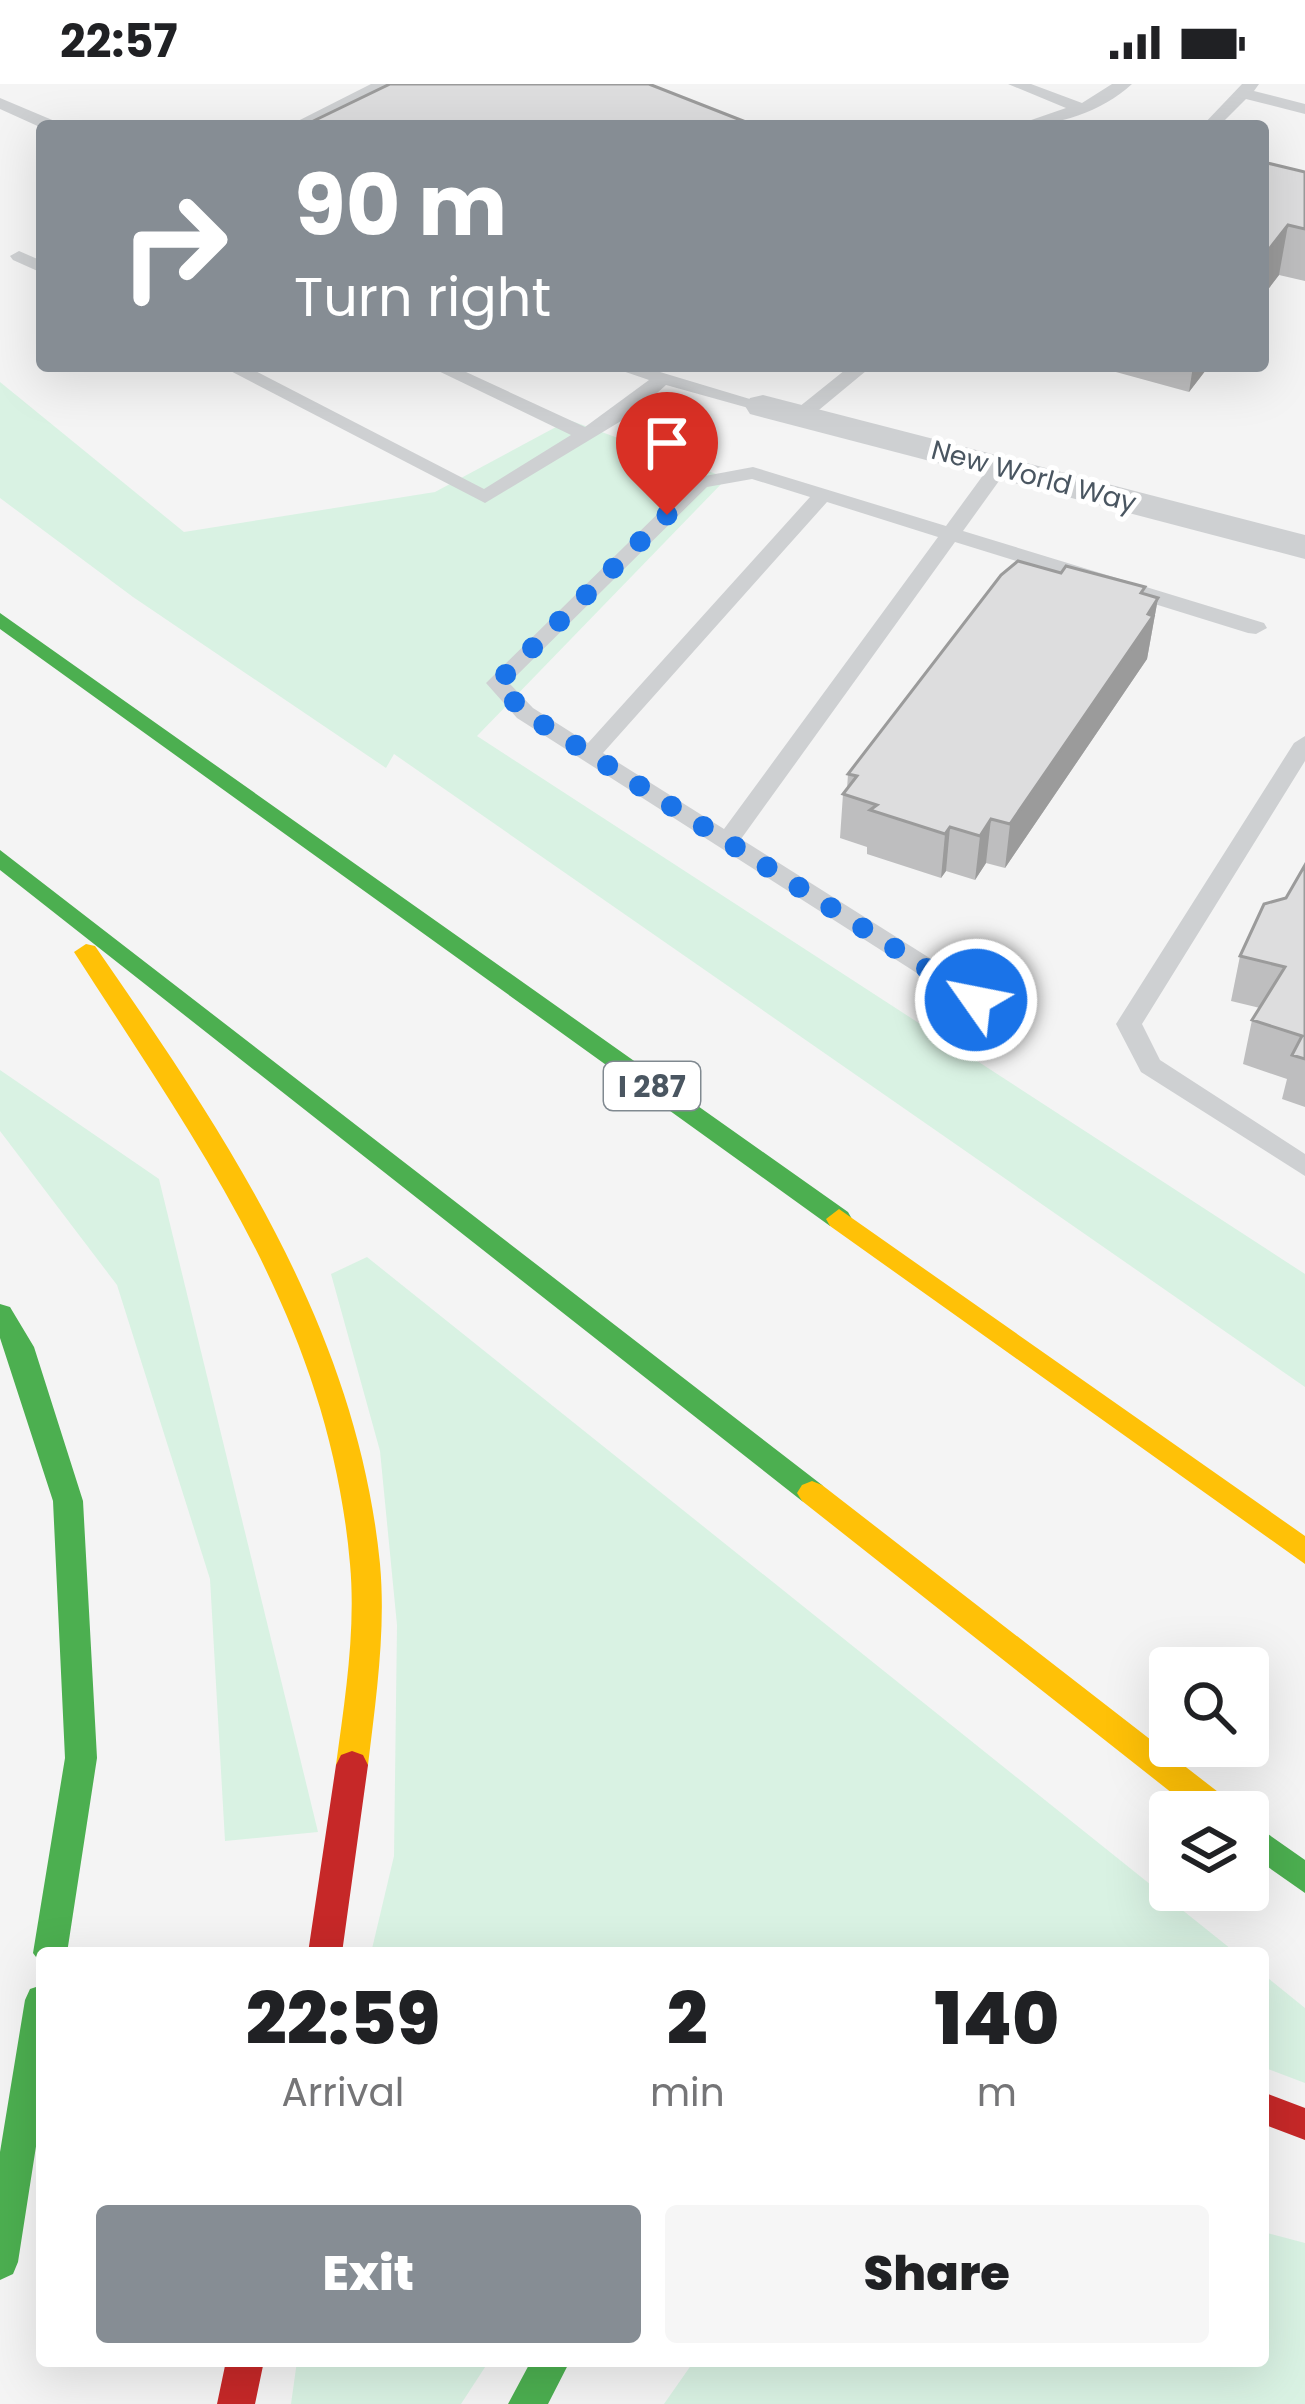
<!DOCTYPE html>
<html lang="en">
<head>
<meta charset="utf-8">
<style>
  :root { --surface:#fff; --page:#f6f6f6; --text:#202124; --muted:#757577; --accent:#868d94 }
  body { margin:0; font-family:Poppins,sans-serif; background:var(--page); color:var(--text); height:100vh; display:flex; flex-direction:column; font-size:45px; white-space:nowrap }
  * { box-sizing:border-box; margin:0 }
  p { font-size:39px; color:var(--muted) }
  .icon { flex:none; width:66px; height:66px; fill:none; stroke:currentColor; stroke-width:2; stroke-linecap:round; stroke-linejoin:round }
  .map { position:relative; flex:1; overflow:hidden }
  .side { position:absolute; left:36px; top:1863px; width:1233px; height:420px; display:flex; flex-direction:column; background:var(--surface); border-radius:12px; box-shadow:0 12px 48px #0002 }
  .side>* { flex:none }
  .hud { position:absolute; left:36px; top:36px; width:1233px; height:252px; border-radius:12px; box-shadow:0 12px 48px #0002; background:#868d94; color:#fff; overflow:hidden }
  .controls { position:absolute; left:1149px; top:1563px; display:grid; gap:24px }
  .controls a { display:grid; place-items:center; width:120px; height:120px; border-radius:12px; background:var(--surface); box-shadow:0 12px 48px #0002; font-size:60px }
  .pin { position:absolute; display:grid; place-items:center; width:102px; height:102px; color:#fff; margin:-123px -51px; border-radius:50% 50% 50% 0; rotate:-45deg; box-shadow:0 0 12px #0007 }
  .pin .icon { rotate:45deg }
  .me { position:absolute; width:132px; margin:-66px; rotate:303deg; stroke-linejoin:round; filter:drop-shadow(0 0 9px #0008) }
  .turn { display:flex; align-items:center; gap:42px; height:252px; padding:0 60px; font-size:54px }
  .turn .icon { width:156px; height:156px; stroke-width:2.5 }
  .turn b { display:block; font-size:84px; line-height:102px }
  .eta { display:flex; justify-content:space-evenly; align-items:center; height:204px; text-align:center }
  .eta b { font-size:72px; font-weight:800; line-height:84px }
  .action { display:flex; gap:24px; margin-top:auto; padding:24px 60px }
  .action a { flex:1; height:138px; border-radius:12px; background:var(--accent); color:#fff; font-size:48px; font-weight:800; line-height:138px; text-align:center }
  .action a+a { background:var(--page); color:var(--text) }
  .status { display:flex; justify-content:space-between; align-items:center; height:84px; padding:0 60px; background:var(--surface); direction:ltr }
  .status svg { height:33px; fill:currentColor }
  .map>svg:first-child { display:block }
</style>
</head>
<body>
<div class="status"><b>22:57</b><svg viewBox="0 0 49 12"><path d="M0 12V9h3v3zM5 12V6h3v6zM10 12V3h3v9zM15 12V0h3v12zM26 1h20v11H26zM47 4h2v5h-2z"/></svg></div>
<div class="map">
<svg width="1305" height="2320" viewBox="0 0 1305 2320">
  <rect width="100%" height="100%" fill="#f4f4f4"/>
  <path fill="#d9f2e3" d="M0,298L184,448L435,408L569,336L727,394L477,652L1305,1190V1303L394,670L386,684L133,513L0,414Z
    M0,986L159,1095L318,1748L225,1757L210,1495L117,1201L0,1047Z
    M367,1173L1236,1869H371L394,1772L397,1541L380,1367L331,1190Z
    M1263,1890L1305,1924V1999L1263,1983Z
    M1263,2148L1305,2159V2320H664L694,2277H1263Z
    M297,2277H489L461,2320H291Z"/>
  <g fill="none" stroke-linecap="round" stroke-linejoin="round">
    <path fill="#ced0d2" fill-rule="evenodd" d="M371,0H392L310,42H288Z
      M1008,0H1031L1082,19L1112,0H1132C1100,29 1057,42 1014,42L1066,24Z
      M1242,0H1259L1254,7L1305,20V30L1246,15L1219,42H1202Z
      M0,14L57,38L59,42L42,44L0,25Z
      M19,167L42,177V189L13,176L10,172Z
      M221,282H246L484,405L571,351L428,282H453L585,343L649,296L608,282H640L773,322L763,328L666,301L636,328L485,419Z
      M850,282H872L808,335H794V327Z
      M999,377L1009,383L963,447L1264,539L1267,544L1256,550L1248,549L955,458L741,755L985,909L988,915L985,921H967L517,634L486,599L694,394L753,383L946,442L992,379ZM752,395L810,413L588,659L533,624L509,599L707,403ZM827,418L938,453L724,745L603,669Z
      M1305,652V677L1142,940L1160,976L1305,1070V1092L1141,988L1116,940L1294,659Z"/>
    <path fill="#ced0d2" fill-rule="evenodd" d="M763,311L1305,451V475L750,330L745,322L750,314Z"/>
    <path fill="#4caf50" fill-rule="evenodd" d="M0,529L848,1128L852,1135L848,1142H830L0,545Z
      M0,766L822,1401L827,1409L822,1417L812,1421L802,1417L0,786Z
      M0,1220L10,1223L34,1263L83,1417L97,1674L67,1869H42V1881L33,1869L65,1674L53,1417L0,1254Z
      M1248,1736L1305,1776V1809L1248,1769Z
      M42,1901V2024L18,2178L13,2190L0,2196V2068L25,1916L30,1905Z
      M531,2277H570L548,2320H508Z"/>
    <path fill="#ffc107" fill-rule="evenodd" d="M86,860L95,862C226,1051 357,1245 380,1480C386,1546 376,1615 368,1681L363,1691L352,1695L341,1691L336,1681C345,1615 356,1546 350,1480C329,1238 200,1064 74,868Z
      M839,1125L1305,1452V1480L830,1142L826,1135Z
      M812,1397L822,1401L1231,1718L1236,1728H1196L802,1417L797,1409L802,1401Z"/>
    <path fill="#c62828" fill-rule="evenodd" d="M352,1667L363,1671L368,1681L342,1869H308L336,1681L341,1671Z
      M1263,2008L1305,2024V2056L1263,2040Z
      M226,2277H264L255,2320H217Z"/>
  </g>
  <path fill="#bebebf" d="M1263,78L1305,88V197L1279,191L1263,212Z
    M1094,282H1209L1189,308Z
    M1158,514L1147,575L1005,784L986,779L975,796L946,787L941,794L867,770V763L840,754L843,710L847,705L848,690Z
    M1305,781V1023L1282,1015L1287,995L1243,980L1252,936L1260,924L1231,917L1240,872L1286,814Z"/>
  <path fill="#9b9b9b" d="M1288,141L1279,191L1263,212V173Z
    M1193,282H1209L1189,308Z
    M1158,514L1147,575L1005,784L1010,740Z
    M991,735L986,779L975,796L980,752Z
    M950,743L946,787L941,794L945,750Z"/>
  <path fill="#ddddde" stroke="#9b9b9b" stroke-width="3" d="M390,0H649L756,42H303Z
    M1263,78L1305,88V145L1288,141L1263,173Z
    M1018,477L1061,489L1066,482L1145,503L1141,509L1158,514L1148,530L1153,532L1010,740L991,735L980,752L950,743L945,750L870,726L877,721L843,710L857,692L848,690L1001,491Z
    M1305,781V975L1292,971L1302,952L1252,936L1285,883L1240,872L1264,820L1286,814Z"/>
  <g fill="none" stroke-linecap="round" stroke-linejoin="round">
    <path stroke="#1a73e8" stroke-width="21" stroke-dasharray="0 37.8" d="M667,431L497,599L525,629L976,916"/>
  </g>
  <g text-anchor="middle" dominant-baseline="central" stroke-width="10" stroke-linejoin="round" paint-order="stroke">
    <g font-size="27" fill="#4a5661" stroke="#fff">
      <text transform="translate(1034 392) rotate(15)">New World Way</text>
    </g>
    <rect fill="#fff" stroke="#808990" stroke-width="3" x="604" y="978" width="96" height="48" rx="9"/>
    <g font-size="30" font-weight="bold" fill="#4a5661">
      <text x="652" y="1002">I 287</text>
    </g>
  </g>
</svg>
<div class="controls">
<a><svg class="icon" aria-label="search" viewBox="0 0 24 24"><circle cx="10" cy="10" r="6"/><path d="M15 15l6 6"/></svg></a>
<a><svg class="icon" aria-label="layers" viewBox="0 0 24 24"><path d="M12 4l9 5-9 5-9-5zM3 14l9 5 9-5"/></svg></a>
</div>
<div class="pin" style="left:667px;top:431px;background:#d93025"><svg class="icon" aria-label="arrive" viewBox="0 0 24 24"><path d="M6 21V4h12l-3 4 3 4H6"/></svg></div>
<svg class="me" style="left:976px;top:916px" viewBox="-20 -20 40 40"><circle r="17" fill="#1a73e8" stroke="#fff" stroke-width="3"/><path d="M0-11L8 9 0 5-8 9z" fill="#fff"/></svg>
<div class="hud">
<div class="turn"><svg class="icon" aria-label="right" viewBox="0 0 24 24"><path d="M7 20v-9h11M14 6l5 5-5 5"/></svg><div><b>90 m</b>Turn right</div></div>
</div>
<section class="side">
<div class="eta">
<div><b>22:59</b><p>Arrival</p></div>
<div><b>2</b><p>min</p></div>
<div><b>140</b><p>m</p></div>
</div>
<div class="action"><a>Exit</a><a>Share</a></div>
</section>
</div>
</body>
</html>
